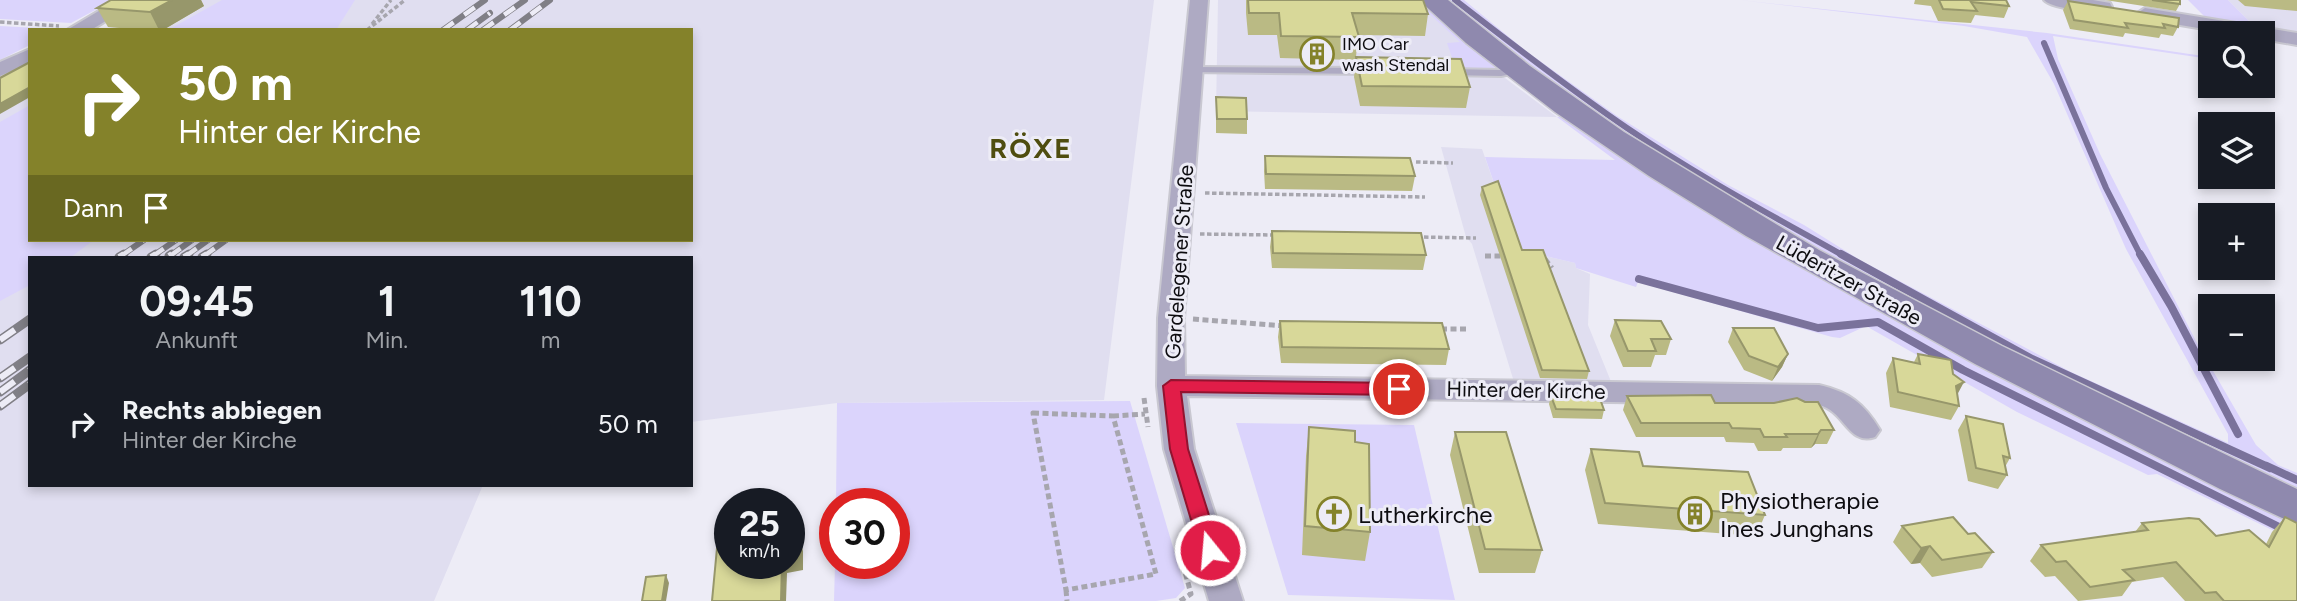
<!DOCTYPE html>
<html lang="de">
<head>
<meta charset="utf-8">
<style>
  :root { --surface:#171b24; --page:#242831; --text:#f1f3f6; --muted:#9ea1a6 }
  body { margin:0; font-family:Figtree,sans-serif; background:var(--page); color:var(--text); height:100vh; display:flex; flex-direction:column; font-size:26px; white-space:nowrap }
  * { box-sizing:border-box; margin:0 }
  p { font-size:23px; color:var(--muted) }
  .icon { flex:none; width:38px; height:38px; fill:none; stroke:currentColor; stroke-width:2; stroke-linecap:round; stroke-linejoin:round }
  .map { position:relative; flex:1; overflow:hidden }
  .details { position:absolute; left:28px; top:256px; width:665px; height:231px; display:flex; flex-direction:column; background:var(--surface); border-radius:0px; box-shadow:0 4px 10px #0003 }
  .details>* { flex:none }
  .top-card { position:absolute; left:28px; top:28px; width:665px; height:214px; border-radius:0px; box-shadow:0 4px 10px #0003; background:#84822a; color:#fff; overflow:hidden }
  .fabs { position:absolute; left:2198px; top:21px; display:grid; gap:14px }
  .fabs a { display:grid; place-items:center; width:77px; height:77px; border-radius:0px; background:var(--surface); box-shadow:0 4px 10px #0003; font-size:35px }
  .speed { position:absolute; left:714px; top:488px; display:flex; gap:14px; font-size:35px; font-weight:700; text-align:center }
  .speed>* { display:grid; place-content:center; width:91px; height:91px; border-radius:50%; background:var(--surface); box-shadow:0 4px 10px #0003; line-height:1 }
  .speed small { font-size:18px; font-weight:400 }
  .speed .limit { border:10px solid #d22; background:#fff; color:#111 }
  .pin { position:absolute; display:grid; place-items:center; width:60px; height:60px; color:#fff; margin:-30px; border:4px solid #fff; border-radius:50%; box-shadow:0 2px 7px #0007 }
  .me { position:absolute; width:77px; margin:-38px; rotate:343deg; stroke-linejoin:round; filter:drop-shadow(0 0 5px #0008) }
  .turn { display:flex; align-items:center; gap:24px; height:147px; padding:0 35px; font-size:32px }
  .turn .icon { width:91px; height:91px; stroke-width:2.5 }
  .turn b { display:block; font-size:49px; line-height:60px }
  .then { display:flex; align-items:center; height:66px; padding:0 35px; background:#0003; gap:14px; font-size:26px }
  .eta { display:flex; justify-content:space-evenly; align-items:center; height:119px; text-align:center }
  .eta b { font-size:42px; font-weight:700; line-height:49px }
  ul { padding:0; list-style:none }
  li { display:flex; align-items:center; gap:21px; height:98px; padding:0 35px }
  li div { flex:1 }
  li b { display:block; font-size:26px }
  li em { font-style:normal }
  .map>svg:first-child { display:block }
</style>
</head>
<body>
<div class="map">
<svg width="2297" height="601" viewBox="0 0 2297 601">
  <rect width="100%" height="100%" fill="#edecf6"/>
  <path fill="#e0def0" d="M154,0H1154L1104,400L837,403L691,422V257H30V485H483L434,601H0V85L30,69V240H691V30H141L108,27Z
    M1218,0H1414L1485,63L1557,117L1216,111Z
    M2228,0H2297V34L2255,27Z
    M1441,147L1482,149L1519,255H1541L1575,263L1576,268L1590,274L1588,325L1612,384L1514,382L1472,244L1466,237Z"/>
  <path fill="#dbd4fc" d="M0,0H114L71,23L0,19Z
    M222,0H355L336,30H168Z
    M1414,0H1423L1496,65L1494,69H1466L1455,66L1447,43L1460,42Z
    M1446,0H1464L1526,51L1617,116L1728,185L1804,225L1860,260L2071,372L2228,443V434L2126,249L2054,84L2027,37L1964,26L1739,0L2047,33L2210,57V59L2053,36L2058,59L2100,154L2198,345L2256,445L2278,465L2297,473V491L2119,410L1814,249L1654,152L1553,84Z
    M2188,0H2228L2255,27L2207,19Z
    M0,26L55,29H60L30,30V45L0,60Z
    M30,105V240H94L71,257H30V285L0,301V122Z
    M1569,115L2297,524V542L2157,474L2148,475L2017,412L1866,326L1840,338L1832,337L1638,282L1636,287L1576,268L1575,263L1541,255H1519L1485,157L1615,160L1557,117Z
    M1130,401L1185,588L1176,598L1156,601H834L835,564H894V504H836L837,403Z
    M1236,423L1414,425L1455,600L1288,595Z"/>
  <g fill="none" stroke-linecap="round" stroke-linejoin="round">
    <path stroke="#7a729b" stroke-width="6" d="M1455,0C1512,44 1568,88 1627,128C1696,175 1771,215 1844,256
      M2044,43L2106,188L2141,256"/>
    <path stroke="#7a729b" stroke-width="8" d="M1841,254L2032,359L2270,468
      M2140,254L2171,306L2238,434
      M1639,279L1818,328L1878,322L1963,370L2297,536
      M2267,466L2297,480"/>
    <g stroke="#c9c8d1" stroke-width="4">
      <path id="lane" d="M1193,67L1374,68L1379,71L1374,74L1189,72L1188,70Z
        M1518,67L1523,70L1522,72L1501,76L1447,75L1442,72L1447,69L1501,70Z"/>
    </g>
    <g stroke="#c9c8d1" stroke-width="4">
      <path id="street" d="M117,0H140L91,30H67Z
        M1190,0H1208L1184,318L1185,376L1819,385C1849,392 1864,403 1880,430L1875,437C1848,446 1845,411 1819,405L1187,396L1194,449L1243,601H1209L1164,449L1157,386L1158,318Z
        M2044,0H2093L2110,3L2112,7C2105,16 2051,9 2044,0Z
        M2145,8L2297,33V45L2263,39V33H2228L2138,18L2136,14Z
        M30,49V63L0,76V62Z"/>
    </g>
    <g stroke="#c9c8d1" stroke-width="3">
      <path id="secondary" d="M1419,0H1448L1530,66L1624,132L1819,250L2002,346L2297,489V525L2220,489L1975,364L1746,236L1649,176L1555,112L1466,43Z"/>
    </g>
    <path stroke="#a7a6ae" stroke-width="3.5" stroke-dasharray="4.5 2.5" stroke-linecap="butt" d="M0,22L59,26
      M372,24L391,0
      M367,30L405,0
      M1416,162L1453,163
      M1205,193L1425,197
      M1200,234L1276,235
      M1417,237L1476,238"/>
    <path stroke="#a7a6ae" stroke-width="5" stroke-dasharray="6 3.5" stroke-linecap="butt" d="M1485,256H1506
      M1545,259L1552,268
      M1193,319L1285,326
      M1441,329H1467
      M1144,398L1148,427
      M1033,413L1113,416L1156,574L1066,590Z
      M1113,416L1145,414
      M1066,590L1067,601
      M1180,601L1191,594L1181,557"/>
    <use href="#lane" fill="#aeaac3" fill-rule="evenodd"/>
    <use href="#street" fill="#aeaac3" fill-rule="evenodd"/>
    <use href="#secondary" fill="#8f89ae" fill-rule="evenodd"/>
    <g stroke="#807f86" stroke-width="6">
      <path id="rail-far1" d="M443,30L485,0
        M467,30L490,13
        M483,30L525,0
        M510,30L550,0
        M121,256L144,240
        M153,256L176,240
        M170,256L192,240
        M186,256L208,240
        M204,256L226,240"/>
    </g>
    <g stroke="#807f86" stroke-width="9">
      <path id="rail" d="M169,256L172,254
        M119,257L124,254
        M151,257L156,254
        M184,257L189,254
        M202,257L207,254
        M0,340L30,319
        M0,378L30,357
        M0,392L30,370
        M0,406L30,384"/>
    </g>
    <use href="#rail-far1" stroke="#edecf6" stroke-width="4.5" stroke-dasharray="13" stroke-linecap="butt"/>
    <use href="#rail" stroke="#edecf6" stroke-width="6" stroke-dasharray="18" stroke-linecap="butt"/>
  </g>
  <path fill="#baba84" d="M111,0H201L204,6L163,30H141L108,27L97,8Z
    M1246,0H1423L1428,14L1425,36L1358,35L1356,57L1470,87L1466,108L1360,106L1354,77L1356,60L1280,58L1277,35H1248L1246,13Z
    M1915,0H2006L2009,6L2004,18L1975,15L1971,23L1938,21L1931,6L1914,4Z
    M2105,0H2180V4L2176,11Z
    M2238,0H2297V11L2245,6Z
    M2068,1L2178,27L2173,36L2161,34L2159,38L2125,33L2123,37L2070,29L2063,10Z
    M1216,97L1247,119V134L1216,133Z
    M1265,156L1415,176L1412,191L1265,189L1264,171Z
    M1482,187L1522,250L1589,371L1587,379L1540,378L1480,195Z
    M1272,231L1426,255L1423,270L1272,268L1270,247Z
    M1615,320L1671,339L1666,355H1655L1651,367H1623L1610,336Z
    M1280,321L1449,349L1446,365L1281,363L1278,337Z
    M1733,328L1788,354L1782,367L1772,381L1744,370L1728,342Z
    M1918,354L1957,395L1959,406L1951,420L1890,407L1886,373L1893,358L1914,362Z
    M1551,396L1604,410L1602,419L1553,418L1549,404Z
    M1627,396L1715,403L1834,430L1827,444H1815L1811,448H1783L1781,451H1758L1754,443L1726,442L1724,437H1636L1623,410Z
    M1966,416L2010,458L2005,467L2007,475L1998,489L1968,481L1958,430Z
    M1309,427L1355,442L1370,532L1365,561L1302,555L1306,456Z
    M1455,432L1542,550L1535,573H1479L1450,455Z
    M1591,449L1643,466L1765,515L1756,536L1598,524L1585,470Z
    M2285,517L2297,601H2185L2163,577L2132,582L2122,596L2078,601L2055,576L2045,577L2030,561L2041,545L2135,532L2142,523L2266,544L2272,532Z
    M1902,526L1968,534L1993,552L1982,568L1932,577L1920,563L1911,564L1893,542Z"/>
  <path fill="#97976b" d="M172,0H201L204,6L163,30H159L150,12Z
    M30,87V97L0,114V104Z
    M1788,354L1782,367L1772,381L1778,367Z
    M1964,382L1956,397V386Z
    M1821,430L1815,444L1811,448L1818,434Z
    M799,535L803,551V570L787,573L786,601H781L782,564H789V556Z
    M1930,546L1920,563L1911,564L1921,548Z
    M666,575L669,583L666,601H662Z"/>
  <path fill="#d8d899" stroke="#97976b" stroke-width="2" d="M111,0H172L150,12L97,8Z
    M1248,0H1423L1428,14L1352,13L1359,37L1281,36L1279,13H1249Z
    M1939,0H2006L2009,6L1971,2L1977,11L1943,9Z
    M2152,0H2180V4Z
    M2068,1L2179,18L2178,27L2163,24L2165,28L2125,23L2128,28L2074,20Z
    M1356,57L1461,59L1470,87L1362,86Z
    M30,62V87L0,104V78Z
    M1216,97L1246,98L1247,119H1217Z
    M1265,156L1410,158L1415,176L1266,174Z
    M1498,181L1522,250H1543L1589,371L1542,370L1482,187Z
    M1272,231L1421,233L1426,255L1273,253Z
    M1615,320L1661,321L1671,339H1651L1656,351H1628Z
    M1280,321L1442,323L1449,349L1282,347Z
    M1733,328H1774L1788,354L1778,367L1749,356Z
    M1918,354L1951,360L1953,374L1964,382L1956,386L1959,406L1898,392L1893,358L1920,364Z
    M1711,395L1715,403H1774L1797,398L1805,402H1818L1834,430H1821L1818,434H1785L1787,437H1764L1760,429L1732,428L1729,423H1641L1627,396Z
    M1551,396H1599L1604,410L1556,409Z
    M1966,416L2003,424L2010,458L2003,456L2007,475L1976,468Z
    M1309,427L1355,431V442L1369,444L1370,532L1305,526Z
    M1455,432H1506L1542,550L1485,549Z
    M1591,449L1639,452L1643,466L1748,472L1765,515L1605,503Z
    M1953,517L1968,534L1975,533L1993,552L1942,560L1930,546L1921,548L1902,526Z
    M2285,517L2297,523V601H2224L2216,592L2205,593L2176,562L2123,570L2134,580L2090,587L2066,561L2056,562L2041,545L2148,530L2142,523L2189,518L2199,519L2216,536L2249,530L2269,547Z
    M799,535V554L789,556V536Z
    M730,546V564H782L781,601H712L717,548Z
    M666,575L662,601H642L646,577Z"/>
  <path fill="#e11d48" stroke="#92132f" stroke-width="2" d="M1171,380L1399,383L1408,389L1399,395L1181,392L1188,449L1220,550L1217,556L1210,558L1203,556L1200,550L1170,449L1163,386Z"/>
  <defs>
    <g id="building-ring" transform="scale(1.75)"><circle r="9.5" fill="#edecf6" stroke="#84822a" stroke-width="1.5"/><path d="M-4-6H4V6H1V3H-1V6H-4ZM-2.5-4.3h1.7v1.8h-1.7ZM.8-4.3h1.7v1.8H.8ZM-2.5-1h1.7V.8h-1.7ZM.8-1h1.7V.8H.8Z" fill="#84822a"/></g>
    <g id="church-ring" transform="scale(1.75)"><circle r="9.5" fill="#edecf6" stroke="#84822a" stroke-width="1.5"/><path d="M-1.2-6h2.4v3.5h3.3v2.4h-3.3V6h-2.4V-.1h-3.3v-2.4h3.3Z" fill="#84822a"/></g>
  </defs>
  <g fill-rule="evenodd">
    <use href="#building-ring" x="1317" y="54"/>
    <use href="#church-ring" x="1334" y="514"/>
    <use href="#building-ring" x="1695" y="514"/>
  </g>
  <g text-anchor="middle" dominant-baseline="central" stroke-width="6" stroke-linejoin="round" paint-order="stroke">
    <g font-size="18" fill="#0d0c10" stroke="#edecf6" text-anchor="start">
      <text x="1342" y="44">IMO Car<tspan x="1342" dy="21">wash Stendal</tspan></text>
    </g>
    <g font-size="21" fill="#0d0c10" stroke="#edecf6">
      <text transform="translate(1179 262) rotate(-86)">Gardelegener Straße</text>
      <text transform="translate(1849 280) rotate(29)">Lüderitzer Straße</text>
      <text transform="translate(1526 390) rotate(1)">Hinter der Kirche</text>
    </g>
    <g font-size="24" fill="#0d0c10" stroke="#edecf6" text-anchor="start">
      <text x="1720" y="500">Physiotherapie<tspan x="1720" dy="28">Ines Junghans</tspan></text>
      <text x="1358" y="514">Lutherkirche</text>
    </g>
    <g font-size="28" font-weight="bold" letter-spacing="2" fill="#4f4d0f" stroke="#edecf6">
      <text x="1031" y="148">RÖXE</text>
    </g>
  </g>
</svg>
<div class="fabs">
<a><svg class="icon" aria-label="search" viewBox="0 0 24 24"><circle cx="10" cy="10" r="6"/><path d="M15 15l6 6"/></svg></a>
<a><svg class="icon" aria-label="layers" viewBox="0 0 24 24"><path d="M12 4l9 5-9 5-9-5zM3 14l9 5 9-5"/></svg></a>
<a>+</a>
<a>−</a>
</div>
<div class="speed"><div>25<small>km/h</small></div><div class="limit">30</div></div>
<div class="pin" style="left:1399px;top:389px;background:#d93025"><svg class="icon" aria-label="arrive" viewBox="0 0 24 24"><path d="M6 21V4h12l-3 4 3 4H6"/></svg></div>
<svg class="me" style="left:1210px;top:550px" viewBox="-20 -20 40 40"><circle r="17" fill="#e11d48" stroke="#fff" stroke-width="3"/><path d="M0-11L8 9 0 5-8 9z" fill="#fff"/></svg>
<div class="top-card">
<div class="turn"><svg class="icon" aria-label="right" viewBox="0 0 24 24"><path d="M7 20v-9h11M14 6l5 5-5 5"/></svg><div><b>50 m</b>Hinter der Kirche</div></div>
<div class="then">Dann<svg class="icon" aria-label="arrive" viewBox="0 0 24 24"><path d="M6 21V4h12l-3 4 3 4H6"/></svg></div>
</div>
<section class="details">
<div class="eta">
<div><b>09:45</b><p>Ankunft</p></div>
<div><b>1</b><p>Min.</p></div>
<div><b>110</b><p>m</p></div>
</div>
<ul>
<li><svg class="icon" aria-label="right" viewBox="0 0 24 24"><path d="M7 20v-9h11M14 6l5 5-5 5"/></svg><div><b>Rechts abbiegen</b><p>Hinter der Kirche</p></div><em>50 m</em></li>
</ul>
</section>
</div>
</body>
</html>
